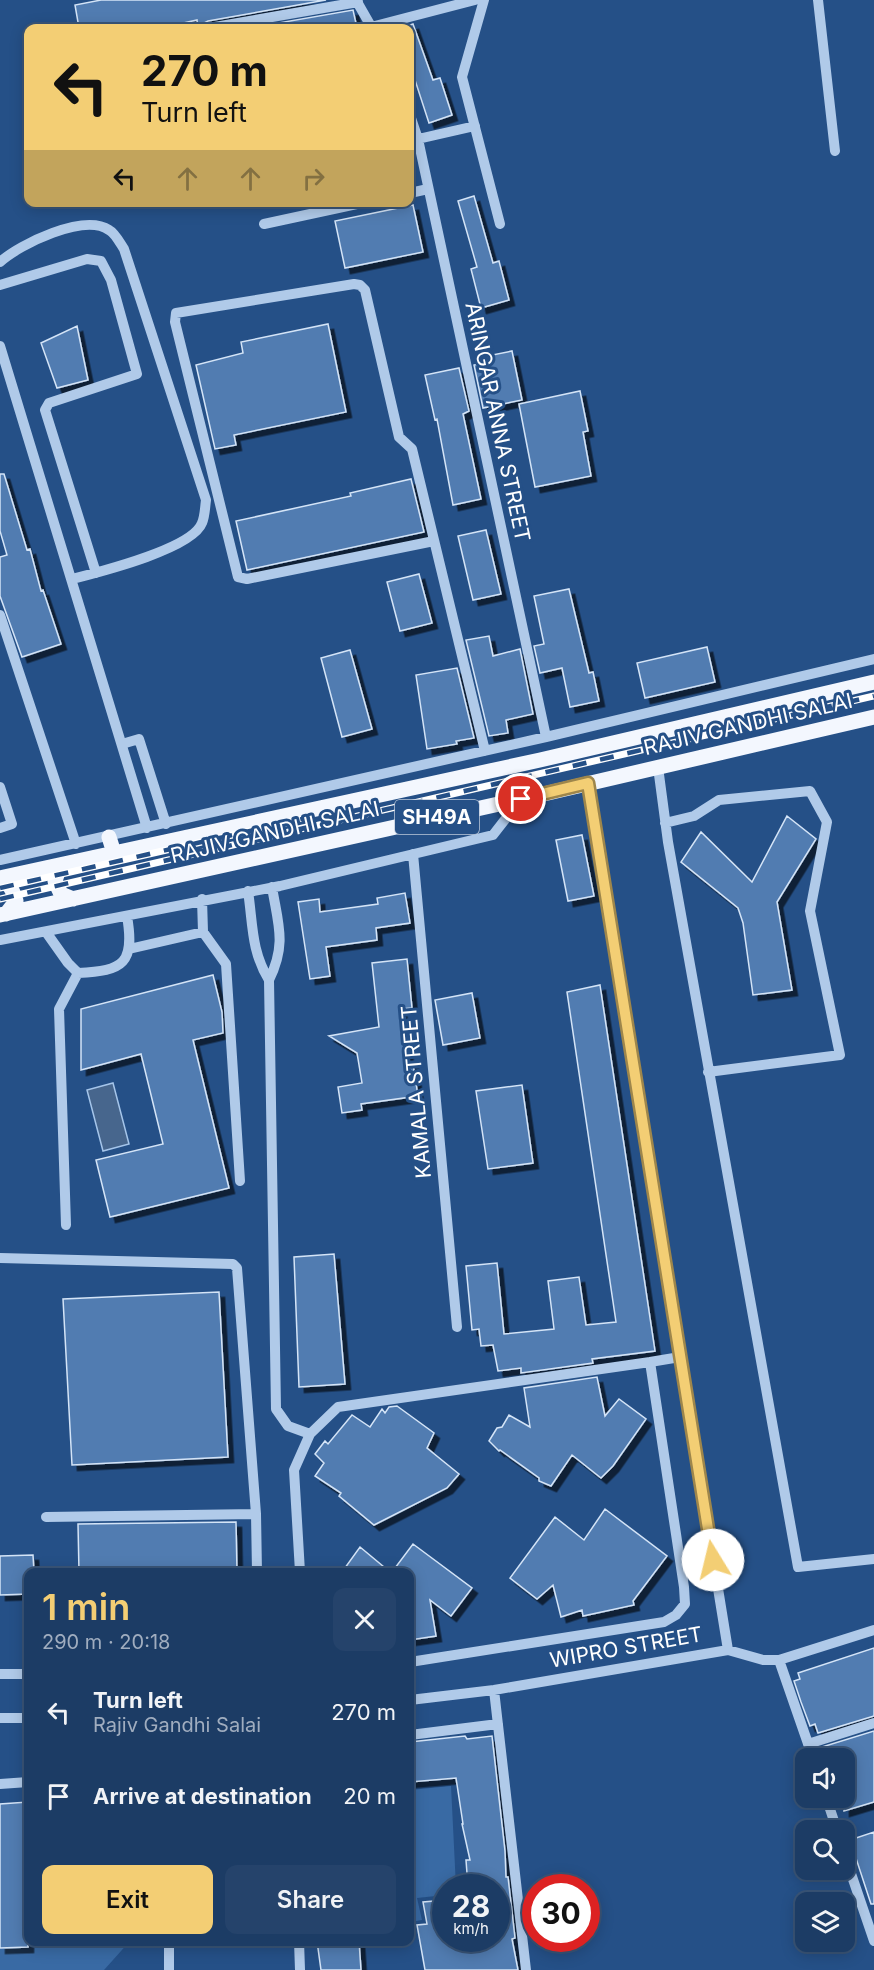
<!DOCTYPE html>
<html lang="en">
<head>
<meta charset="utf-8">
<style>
  :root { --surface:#1c3c65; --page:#25436b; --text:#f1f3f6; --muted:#a0adbf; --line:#3a5679; --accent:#f3ce74 }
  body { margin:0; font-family:Inter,sans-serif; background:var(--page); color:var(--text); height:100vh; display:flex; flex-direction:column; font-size:22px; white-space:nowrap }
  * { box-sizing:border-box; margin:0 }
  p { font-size:20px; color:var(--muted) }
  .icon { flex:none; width:33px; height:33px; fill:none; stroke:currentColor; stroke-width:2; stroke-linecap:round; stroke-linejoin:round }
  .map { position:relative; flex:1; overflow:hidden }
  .drawer { position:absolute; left:24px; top:1568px; width:390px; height:378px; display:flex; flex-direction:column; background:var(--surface); border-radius:12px; box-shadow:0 3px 15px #0003,0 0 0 2px var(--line) }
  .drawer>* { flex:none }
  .hud { position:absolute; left:24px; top:24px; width:390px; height:183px; border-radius:12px; box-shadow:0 3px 15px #0003,0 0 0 2px var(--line); background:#f3ce74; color:#111; overflow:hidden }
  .controls { position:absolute; left:795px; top:1748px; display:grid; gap:12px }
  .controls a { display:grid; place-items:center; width:60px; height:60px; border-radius:12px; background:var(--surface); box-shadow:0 3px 15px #0003,0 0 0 2px var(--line); font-size:30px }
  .speed { position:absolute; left:432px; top:1874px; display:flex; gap:12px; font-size:30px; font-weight:700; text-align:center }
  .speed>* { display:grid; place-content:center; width:78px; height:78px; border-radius:50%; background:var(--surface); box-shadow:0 3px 15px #0003,0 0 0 2px var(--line); line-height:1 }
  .speed small { font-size:15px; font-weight:400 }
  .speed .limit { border:9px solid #d22; background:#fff; color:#111 }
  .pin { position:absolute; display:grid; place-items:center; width:51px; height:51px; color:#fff; margin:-26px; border:3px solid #fff; border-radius:50%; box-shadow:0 2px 6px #0007 }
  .me { position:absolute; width:66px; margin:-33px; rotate:351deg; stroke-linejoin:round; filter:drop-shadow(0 0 4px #0008) }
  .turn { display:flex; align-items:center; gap:21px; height:126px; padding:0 18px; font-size:27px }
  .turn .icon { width:78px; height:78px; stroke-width:2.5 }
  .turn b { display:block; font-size:42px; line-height:51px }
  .lanes { display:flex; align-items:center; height:57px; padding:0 18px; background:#0003; justify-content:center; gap:30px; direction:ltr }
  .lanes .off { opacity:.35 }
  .round { display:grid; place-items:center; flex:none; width:63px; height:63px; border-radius:12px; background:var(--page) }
  .overview { display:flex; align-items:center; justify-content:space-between; height:102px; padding:0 18px }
  h1 { font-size:36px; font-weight:600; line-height:45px; color:var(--accent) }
  .primary-button { display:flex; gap:12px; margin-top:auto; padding:12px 18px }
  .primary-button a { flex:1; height:69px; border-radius:12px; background:var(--accent); color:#111; font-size:24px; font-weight:600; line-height:69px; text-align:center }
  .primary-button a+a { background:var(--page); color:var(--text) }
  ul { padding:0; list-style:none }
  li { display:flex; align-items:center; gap:18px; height:84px; padding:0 18px }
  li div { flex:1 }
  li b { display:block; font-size:22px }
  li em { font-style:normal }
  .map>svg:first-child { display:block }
</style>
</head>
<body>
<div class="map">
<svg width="874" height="1970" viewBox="0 0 874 1970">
  <defs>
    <filter id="shadow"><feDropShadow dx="5.5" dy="5.5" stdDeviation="0" flood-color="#0009"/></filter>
  </defs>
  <rect width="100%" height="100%" fill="#255087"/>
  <path fill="#396aa4" d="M451,1786L456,1887H446L445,1895L417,1898L422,1920L410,1922V1790Z
    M116,1941H130L104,1970H0V1948Z"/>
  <path fill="#47668d" stroke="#a5c5ea" stroke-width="1.5" d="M113,1083L129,1144L103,1151L87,1090Z"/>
  <path fill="#517cb1" stroke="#d4e4f7" stroke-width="1.5" filter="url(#shadow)" d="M101,0H326L208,21L204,23L202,28H198L197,20L165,27V28H79L75,5Z
    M353,10L357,28H250Z
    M413,24L433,80L440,78L452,115L429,123L413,74L410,76V25Z
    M474,196L493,263L499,261L509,300L481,308L471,269L477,267L458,201Z
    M413,205L423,252L345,268L335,221Z
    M328,324L346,412L234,435L236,445L215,449L196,365L243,353L241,342Z
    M77,326L88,380L57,388L41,343Z
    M512,351L522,400L483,408L474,365L483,363L482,357Z
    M459,368L469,411L463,414L481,499L453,505L437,419L435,420L425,375Z
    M580,391L588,431L583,432L591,476L535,487L519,404Z
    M0,474H4L27,550L30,549L41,591L43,590L61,644L22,657L0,596V557L7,555L0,531Z
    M411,479L424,532L247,570L236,521L351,496L350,493Z
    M486,530L501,594L473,600L458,536Z
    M419,574L432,623L400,631L387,582Z
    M569,589L589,673L593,672L599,701L570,707L562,668L540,673L534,646L544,644L534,596Z
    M489,636L493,656L520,649L533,714L506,720L508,733L489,736L466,640Z
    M707,647L715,682L645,698L637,663Z
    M350,650L372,729L342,737L321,658Z
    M457,668L474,738L456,741L457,744L427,749L416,675Z
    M787,816L816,839L777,902L792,990L753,995L743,923L738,908L681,862L701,832L752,882Z
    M582,835L594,896L568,901L556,840Z
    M405,893L410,923L376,928L377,940L326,947L330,976L310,979L298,902L319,899L320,912L378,904L377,898Z
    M407,959L412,1008L401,1009L409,1064H413L418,1096L361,1104L362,1110L342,1113L338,1087L362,1083L357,1053L329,1036L379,1027L372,963Z
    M213,975L222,1012L223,1033L193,1040L229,1188L110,1217L96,1160L163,1144L141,1054L81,1070V1009Z
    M600,985L655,1351L592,1359L593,1363L521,1373V1368L498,1371L493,1345L481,1346L479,1329L472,1330L466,1266L497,1263L504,1334L554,1329L548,1281L579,1277L586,1325L616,1322L567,992Z
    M472,993L480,1038L443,1045L435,1000Z
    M522,1085L533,1163L488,1169L476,1091Z
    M334,1254L345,1384L299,1387L294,1257Z
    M219,1292L228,1457L72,1465L63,1299Z
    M597,1377L605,1416L619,1399L646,1419L613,1466L601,1478L572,1455L551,1486L539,1481V1478L500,1450L499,1451L489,1441L497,1428L502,1427L509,1415L530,1427L524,1388Z
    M397,1406L434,1433L427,1448L459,1474L447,1488L374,1525L339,1496L341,1493L315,1476L324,1463L315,1454L325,1441L328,1444L352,1415L370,1427L382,1409L385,1413L389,1407Z
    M605,1509L667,1556L633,1601L634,1605L583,1616L582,1610L561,1617L553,1585L537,1599L510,1578L555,1517L584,1540Z
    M236,1522L237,1572H79L78,1524Z
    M413,1544L472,1588L451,1616L430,1600L436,1636L410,1640V1572H392Z
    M360,1547L390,1572H342Z
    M33,1555L34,1572H28V1594L0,1595V1556Z
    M874,1648V1716L818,1733L815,1724L810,1726L801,1702L794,1681L800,1679L798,1673Z
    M874,1731V1802L844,1811V1758H826L822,1747Z
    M465,1736L467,1739L492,1736L505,1851L506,1877H508L515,1938L512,1939L518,1970H425L417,1925L427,1924L423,1902L446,1900V1938H496V1887H468L466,1860H470L462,1824H463L456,1778L410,1782V1742Z
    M28,1802V1947L0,1948V1804Z
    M874,1832V1904H871L850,1840Z
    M317,1941H359L361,1970H321Z"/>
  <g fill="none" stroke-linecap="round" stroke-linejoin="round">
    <path stroke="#b0cae9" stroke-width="10" d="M356,0L372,28
      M484,0L462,77L500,224
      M818,0L835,151
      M371,27L475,0
      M209,28L358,2
      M410,115L418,139L546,737
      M418,139L475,126
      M410,193L428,189
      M264,224L366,202
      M0,262C20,244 84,213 109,230C115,233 120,243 124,249L206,500C205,507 205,516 202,523C192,549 99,572 72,579
      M0,285L87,259L101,261L111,280L137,374L49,403L45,410L96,573
      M0,346L147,828
      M434,541L247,579L238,577L175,322L176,313L354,284L360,285L365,290L399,437L412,449L485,751
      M0,615L76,844
      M122,744L139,739L166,824
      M658,767L668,842L798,1567L874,1559
      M587,783L728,1650
      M0,787L12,824L0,828
      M665,823L694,816L719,800L810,791L827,822L810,911L840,1055L708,1072
      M413,854L457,1327
      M0,860L546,737L874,659
      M272,887C278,924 287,944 269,980L276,1409L288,1426L310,1434
      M248,891C253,924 251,951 269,980
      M202,899L203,932L226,964L240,1181
      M46,932L68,963L78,973C124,971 135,963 127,916
      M0,940L280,886L493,835L521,799
      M129,949L203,932
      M66,1225L59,1009L78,973
      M0,1258L233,1264L237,1268L256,1514L257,1572
      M650,1362L680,1357
      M46,1517L256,1514
      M300,1572L294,1470L310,1434L338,1407L650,1362L684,1587L685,1604L676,1615L664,1622L410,1662
      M0,1674H28
      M494,1690L526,1970
      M410,1700L494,1690L728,1650L763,1660H779
      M0,1718H28
      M410,1735L498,1724
      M808,1744L874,1723
      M813,1758L779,1660L874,1630
      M0,1784L28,1782
      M826,1797L837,1830
      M844,1853L874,1941
      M299,1941L300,1970
      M169,1970V1941"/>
    <path stroke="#f3f7fe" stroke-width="15" d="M109,837L114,853
      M65,864L59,869L55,881L61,894L73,899
      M0,878L540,760L874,682
      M0,879C10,883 13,891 16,901L6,914
      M0,915L548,793L874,717"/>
    <g stroke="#fff" stroke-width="7">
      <path id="rail" d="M0,888L307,818
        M0,899L874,696"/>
    </g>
    <use href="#rail" stroke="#255087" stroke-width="4.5" stroke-dasharray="14" stroke-linecap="butt"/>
  </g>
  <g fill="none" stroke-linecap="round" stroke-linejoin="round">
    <g stroke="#9e864b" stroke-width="15">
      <path id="route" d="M521,799L588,783L713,1560"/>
    </g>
    <use href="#route" stroke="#f3ce74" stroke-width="10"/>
  </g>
  <g text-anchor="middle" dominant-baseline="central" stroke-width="6" stroke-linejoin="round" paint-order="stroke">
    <rect fill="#255087" stroke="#becadb" stroke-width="1.5" x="395" y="800" width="84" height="34" rx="4.5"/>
    <g font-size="20" font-weight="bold" fill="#fff">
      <text x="437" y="817">SH49A</text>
    </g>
    <g font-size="21" fill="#fff" stroke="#255087">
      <text transform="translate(498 422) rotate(78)">ARINGAR ANNA STREET</text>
      <text transform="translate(748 724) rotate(-13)">RAJIV GANDHI SALAI</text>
      <text transform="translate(275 832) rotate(-13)">RAJIV GANDHI SALAI</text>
      <text transform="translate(416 1092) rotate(-95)">KAMALA STREET</text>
      <text transform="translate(626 1647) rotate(-10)">WIPRO STREET</text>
    </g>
  </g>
</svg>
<div class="controls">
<a><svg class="icon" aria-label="sound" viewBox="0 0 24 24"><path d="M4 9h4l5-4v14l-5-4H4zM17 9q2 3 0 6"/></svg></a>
<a><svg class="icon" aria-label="search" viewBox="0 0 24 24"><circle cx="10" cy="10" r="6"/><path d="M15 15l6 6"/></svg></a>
<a><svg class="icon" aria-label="layers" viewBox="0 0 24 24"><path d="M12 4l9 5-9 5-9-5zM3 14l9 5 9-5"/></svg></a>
</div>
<div class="speed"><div>28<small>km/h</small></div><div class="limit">30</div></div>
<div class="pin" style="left:521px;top:799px;background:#d93025"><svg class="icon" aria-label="arrive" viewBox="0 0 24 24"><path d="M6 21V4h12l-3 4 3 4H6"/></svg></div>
<svg class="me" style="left:713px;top:1560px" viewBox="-20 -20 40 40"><circle r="19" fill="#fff"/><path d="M0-13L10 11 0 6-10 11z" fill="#f3ce74"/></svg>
<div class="hud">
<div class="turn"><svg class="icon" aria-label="left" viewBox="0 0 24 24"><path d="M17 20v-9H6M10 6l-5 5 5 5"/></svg><div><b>270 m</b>Turn left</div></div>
<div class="lanes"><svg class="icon" aria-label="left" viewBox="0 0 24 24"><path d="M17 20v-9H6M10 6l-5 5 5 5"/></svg><svg class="icon off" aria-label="ahead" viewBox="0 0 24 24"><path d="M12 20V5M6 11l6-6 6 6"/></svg><svg class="icon off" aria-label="ahead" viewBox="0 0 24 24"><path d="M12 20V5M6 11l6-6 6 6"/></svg><svg class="icon off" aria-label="right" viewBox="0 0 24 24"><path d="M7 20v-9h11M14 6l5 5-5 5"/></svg></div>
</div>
<section class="drawer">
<div class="overview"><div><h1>1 min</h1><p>290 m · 20:18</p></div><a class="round"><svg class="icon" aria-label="close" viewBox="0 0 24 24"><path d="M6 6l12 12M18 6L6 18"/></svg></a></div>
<ul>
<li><svg class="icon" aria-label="left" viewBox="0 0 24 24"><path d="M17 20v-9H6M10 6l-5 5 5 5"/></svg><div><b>Turn left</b><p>Rajiv Gandhi Salai</p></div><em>270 m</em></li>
<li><svg class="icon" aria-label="arrive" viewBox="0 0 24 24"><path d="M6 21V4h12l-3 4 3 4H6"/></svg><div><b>Arrive at destination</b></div><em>20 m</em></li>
</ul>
<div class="primary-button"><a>Exit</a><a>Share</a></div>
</section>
</div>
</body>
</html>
